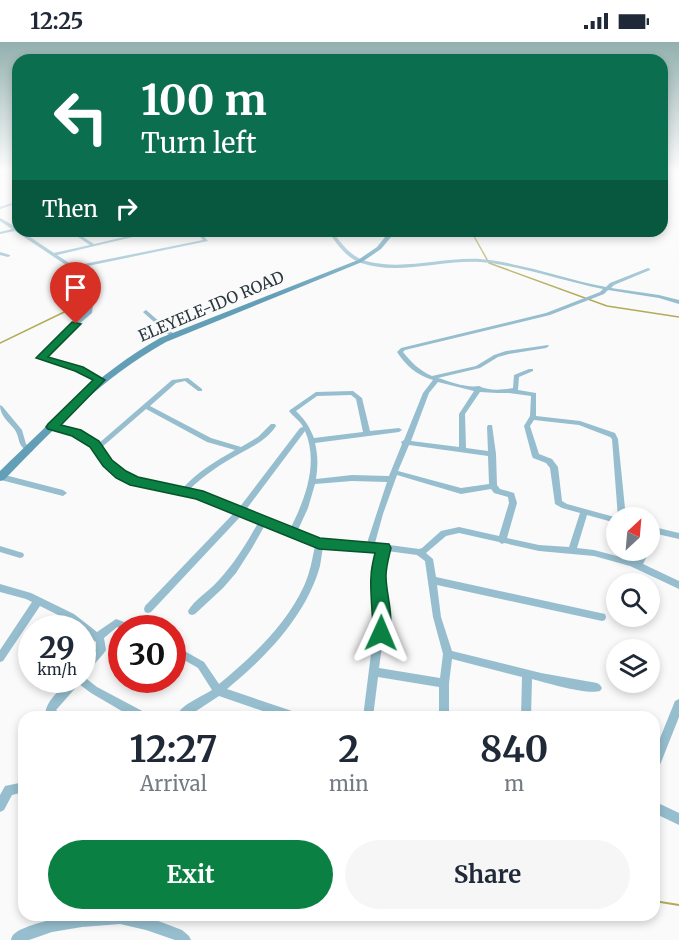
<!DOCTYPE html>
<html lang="en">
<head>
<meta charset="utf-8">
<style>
  :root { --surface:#fff; --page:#f6f6f7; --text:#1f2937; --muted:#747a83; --accent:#0b8043 }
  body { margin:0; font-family:Merriweather,serif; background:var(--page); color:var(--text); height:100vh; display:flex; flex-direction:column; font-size:22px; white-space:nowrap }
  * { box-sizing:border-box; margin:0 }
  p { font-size:20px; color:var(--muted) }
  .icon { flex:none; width:33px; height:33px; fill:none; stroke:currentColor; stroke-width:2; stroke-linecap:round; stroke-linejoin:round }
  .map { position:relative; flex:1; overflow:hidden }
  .sheet { position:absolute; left:18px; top:669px; width:642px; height:210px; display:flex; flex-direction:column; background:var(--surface); border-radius:18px; box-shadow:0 3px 9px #0003 }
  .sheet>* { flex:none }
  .hud { position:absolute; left:12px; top:12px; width:656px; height:183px; border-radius:18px; box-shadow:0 3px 9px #0003; background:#0b6e4f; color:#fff; overflow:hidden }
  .needle { width:39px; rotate:26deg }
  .fabs { position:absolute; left:606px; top:465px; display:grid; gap:12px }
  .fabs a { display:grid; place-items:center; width:54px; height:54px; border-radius:50%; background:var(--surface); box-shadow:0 3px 9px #0003; font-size:30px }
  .speed { position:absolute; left:18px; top:573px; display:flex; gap:12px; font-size:30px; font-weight:700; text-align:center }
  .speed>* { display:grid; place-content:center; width:78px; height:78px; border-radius:50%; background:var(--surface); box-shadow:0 3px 9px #0003; line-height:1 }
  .speed small { font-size:15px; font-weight:400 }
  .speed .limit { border:9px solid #d22; background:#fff; color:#111 }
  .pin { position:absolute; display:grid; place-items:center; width:51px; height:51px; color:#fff; margin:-62px -26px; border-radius:50% 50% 50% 0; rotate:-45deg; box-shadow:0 0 6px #0007 }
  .pin .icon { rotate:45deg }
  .me { position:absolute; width:66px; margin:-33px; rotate:1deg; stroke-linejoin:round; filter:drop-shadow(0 0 4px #0008) }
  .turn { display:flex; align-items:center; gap:21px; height:126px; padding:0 30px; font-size:27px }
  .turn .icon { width:78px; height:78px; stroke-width:2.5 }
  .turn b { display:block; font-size:42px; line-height:51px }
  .then { display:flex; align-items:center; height:57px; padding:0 30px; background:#0003; gap:12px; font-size:22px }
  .eta { display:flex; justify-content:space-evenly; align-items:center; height:102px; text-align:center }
  .eta b { font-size:36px; font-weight:700; line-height:42px }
  .primary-button { display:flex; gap:12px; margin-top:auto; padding:12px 30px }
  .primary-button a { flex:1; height:69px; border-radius:36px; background:var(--accent); color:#fff; font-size:24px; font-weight:700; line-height:69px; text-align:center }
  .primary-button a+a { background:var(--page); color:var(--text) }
  .status { display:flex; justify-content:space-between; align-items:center; height:42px; padding:0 30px; background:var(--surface); direction:ltr }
  .status svg { height:16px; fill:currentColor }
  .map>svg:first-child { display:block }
</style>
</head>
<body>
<div class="status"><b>12:25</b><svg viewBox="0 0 49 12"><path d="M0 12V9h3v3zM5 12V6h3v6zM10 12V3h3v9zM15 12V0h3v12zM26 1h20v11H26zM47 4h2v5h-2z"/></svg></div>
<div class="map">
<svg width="679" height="898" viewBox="0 0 679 898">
  <rect width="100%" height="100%" fill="#fafafa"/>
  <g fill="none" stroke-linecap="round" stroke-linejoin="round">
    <path stroke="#b2ab57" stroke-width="1.5" d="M471,189L489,221L607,264L679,275
      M0,301L87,259"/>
    <path stroke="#b2ab57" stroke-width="2" d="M654,859L679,863"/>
    <path fill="#96bece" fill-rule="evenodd" d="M18,129V131L0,134V132Z
      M12,161L18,163V165L12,163L0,167V165Z
      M0,176L18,186V189H21L54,211L90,203L69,189H74L94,202L150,189H158L57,213L74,224L203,198L195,189H199L208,199L78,226L96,238L92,271L56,302L45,315L81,326L102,337L103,338L100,340L77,328L39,317L38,316L52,300L86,270L90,239L15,189L0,192V190L12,187L0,179Z
      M230,189L240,191L253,189L240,193Z
      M328,189H332C341,201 351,215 366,219C403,229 442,215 480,217C523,221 564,237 606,245L610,241L648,226L650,227V228L614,243L611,246L659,253L679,258V262L659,256L608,248L604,252L550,273L405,308L403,310C411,320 420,329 432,334L476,324L494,313L506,309L548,303L549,304L546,306L509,312L498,315L480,326L438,336C451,340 466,346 479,344C488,349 503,348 513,346L514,333L529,327H533V329L519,335L518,348L536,351V374L580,379L615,391L618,397L626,476H618L612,397L610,395L579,383L534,378L530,384L539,412L552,417L558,425L562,459L567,462L618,476H616V481L587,473L577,506L594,508L632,518L637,517L642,508H650V507V508L643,522L679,539V547L630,524L594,514L539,509L504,501L502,502L499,500L459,491L446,494L426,511L433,517L436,535L605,572L606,575L605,578L602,579L437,543L441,575L452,609L541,631L597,641L600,643L602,646L600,649C587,653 547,641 532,637L531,675H521L522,635L452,617L449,641V675H439V645L378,635L373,675H363L372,604L377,584L374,534L378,508L323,505C322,511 321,518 320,524C306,574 266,615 227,647L295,670L299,671L300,675H280L219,654L187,675H175C182,662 199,656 212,648L198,626L172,611V602L204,620L219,642C252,615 286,583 304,544C310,531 312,518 315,504L265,483L252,506L236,531L223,546L195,572L192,573L189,572L188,569C195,557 208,550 218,539C234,522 247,501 258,481L241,474L151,570L148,571L145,570L144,567L145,564L234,471L197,455L183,454L180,452C160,448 138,446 121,436C108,429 102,415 92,405C81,393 64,390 50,387L49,385L50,383H52L78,389L98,402L172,338L188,336L202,347V349H198L185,339L176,341L150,364L211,396L241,405L258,395L271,382H275L276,384C267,398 253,404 239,412C221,422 204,433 189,448L201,451L239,466L300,386L303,385C300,378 293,375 289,369L290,368L316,350L353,349L362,356L370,389L399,386L402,388L399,390L315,401C318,413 318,425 316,437L352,433L389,434L402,402L401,400L404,398L423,351L433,338C417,333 406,324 397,310L401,306L546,271L600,250L603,247C562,239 522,224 481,220C441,217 399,234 361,221C346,216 336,201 328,189ZM438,340L474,349L459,372V405L411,399L429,351ZM480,350L497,351H509L531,354L530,374L524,384L532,414L533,416L546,421L550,426L555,462L562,466L580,471L569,505L539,503L507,496L517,461L514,451L500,447L497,443L496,412L492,383H488L487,385L488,409L466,406L465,372ZM351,353L356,357L363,390L314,396C309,384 306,379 296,369L317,354ZM146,367L207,400L235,408C216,419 197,430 182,447C164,443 138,441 123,431C114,424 107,415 101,406ZM305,389C319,421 305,458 290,487L245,469ZM409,403L488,414L489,442L461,446L398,429ZM397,433L461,452L491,447L494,451L508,455L509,461L499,494L459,485L441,489L422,506L419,507L375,501L383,472ZM352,439L387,440L367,501L320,499L297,490L308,466L315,442ZM387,509L417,513L425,519L433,575L443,612L440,636L379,626L382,604L387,584L382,534Z
      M0,210L10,213V214L8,215L0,213Z
      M146,268L175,293V295H171L144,271L143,270Z
      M0,363L2,364L22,388L26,402L33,408L31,410H27C16,400 21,398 15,388C9,380 0,374 0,363Z
      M1,432L63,448L67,451L63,454L1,438L0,437Z
      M654,485L679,491V497L657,492L653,501L650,502V489L651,486Z
      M0,504L23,511L24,513L23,515L20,516L0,510Z
      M0,542L31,551L74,572L97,590L116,577L133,583L134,586L122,587L117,585L104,596L106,608L104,611L85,633L83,634L97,645L146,671L147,675H132L91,651L79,642L56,668L60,671L61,675L46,674C43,661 61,647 70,638H82V622L96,607V600L82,590V586H79L68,578L40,564L3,619L0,620V608L32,560L26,557L0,550Z
      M679,657V675L658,728L654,729V711L675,659Z
      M24,740V750L12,753L4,768L0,770V753L5,744Z
      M654,759L679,771V783L654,771Z
      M75,873H138L161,880L182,888L189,894L191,898H175L146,888L120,882L82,885L52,890L29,898H11C11,896 12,895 13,893C22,883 62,875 75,873Z"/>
    <path fill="#629fb7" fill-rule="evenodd" d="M390,189H396L381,207L362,220L166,300C101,336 55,386 4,438L0,439V429C51,380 98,331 160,296L358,218L377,205Z"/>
  </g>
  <linearGradient id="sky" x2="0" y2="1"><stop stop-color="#92b0ae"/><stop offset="0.51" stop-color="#fdfdfd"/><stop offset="1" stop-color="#fdfdfd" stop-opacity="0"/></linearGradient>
  <rect width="679" height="253" fill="url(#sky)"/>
  <path fill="#0b8043" stroke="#07532c" stroke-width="1.5" d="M72,280L81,282L48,315L83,325L105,338L61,383L81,388L99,399L112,418L126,429L138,435L203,449L320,496L389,502L391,506C389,515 386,525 386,534C386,554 396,577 387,596L381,598L375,596C373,592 370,543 371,535C371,527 373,519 375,511L319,507L196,457L130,443L116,436L103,424L90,405L72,394L48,387L46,385L48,382L93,338L75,329L36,316Z"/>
  <g text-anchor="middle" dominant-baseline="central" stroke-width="4.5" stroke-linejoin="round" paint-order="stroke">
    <g font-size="16" fill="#29383e" stroke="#fafafa">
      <text transform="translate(211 264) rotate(-23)">ELEYELE-IDO ROAD</text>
    </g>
  </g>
</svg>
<div class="fabs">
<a><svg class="needle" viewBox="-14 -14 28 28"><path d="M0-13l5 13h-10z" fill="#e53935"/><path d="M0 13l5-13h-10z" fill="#747a83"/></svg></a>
<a><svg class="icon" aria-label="search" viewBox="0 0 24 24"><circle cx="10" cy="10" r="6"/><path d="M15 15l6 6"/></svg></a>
<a><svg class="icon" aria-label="layers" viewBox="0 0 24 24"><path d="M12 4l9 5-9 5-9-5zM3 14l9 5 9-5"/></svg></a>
</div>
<div class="speed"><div>29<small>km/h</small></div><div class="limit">30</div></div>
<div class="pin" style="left:76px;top:282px;background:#d93025"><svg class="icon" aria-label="arrive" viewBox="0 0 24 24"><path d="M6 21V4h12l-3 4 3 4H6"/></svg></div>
<svg class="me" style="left:381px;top:591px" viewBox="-20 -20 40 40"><path d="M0-17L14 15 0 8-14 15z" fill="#0b8043" stroke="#fff" stroke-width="4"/></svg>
<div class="hud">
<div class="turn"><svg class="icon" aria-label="left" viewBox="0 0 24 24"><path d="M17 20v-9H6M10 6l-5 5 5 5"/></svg><div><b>100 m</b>Turn left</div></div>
<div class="then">Then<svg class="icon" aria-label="right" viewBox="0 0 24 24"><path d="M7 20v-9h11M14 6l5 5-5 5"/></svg></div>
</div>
<section class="sheet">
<div class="eta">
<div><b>12:27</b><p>Arrival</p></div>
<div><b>2</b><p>min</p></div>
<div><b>840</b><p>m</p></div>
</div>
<div class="primary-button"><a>Exit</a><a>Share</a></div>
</section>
</div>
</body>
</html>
